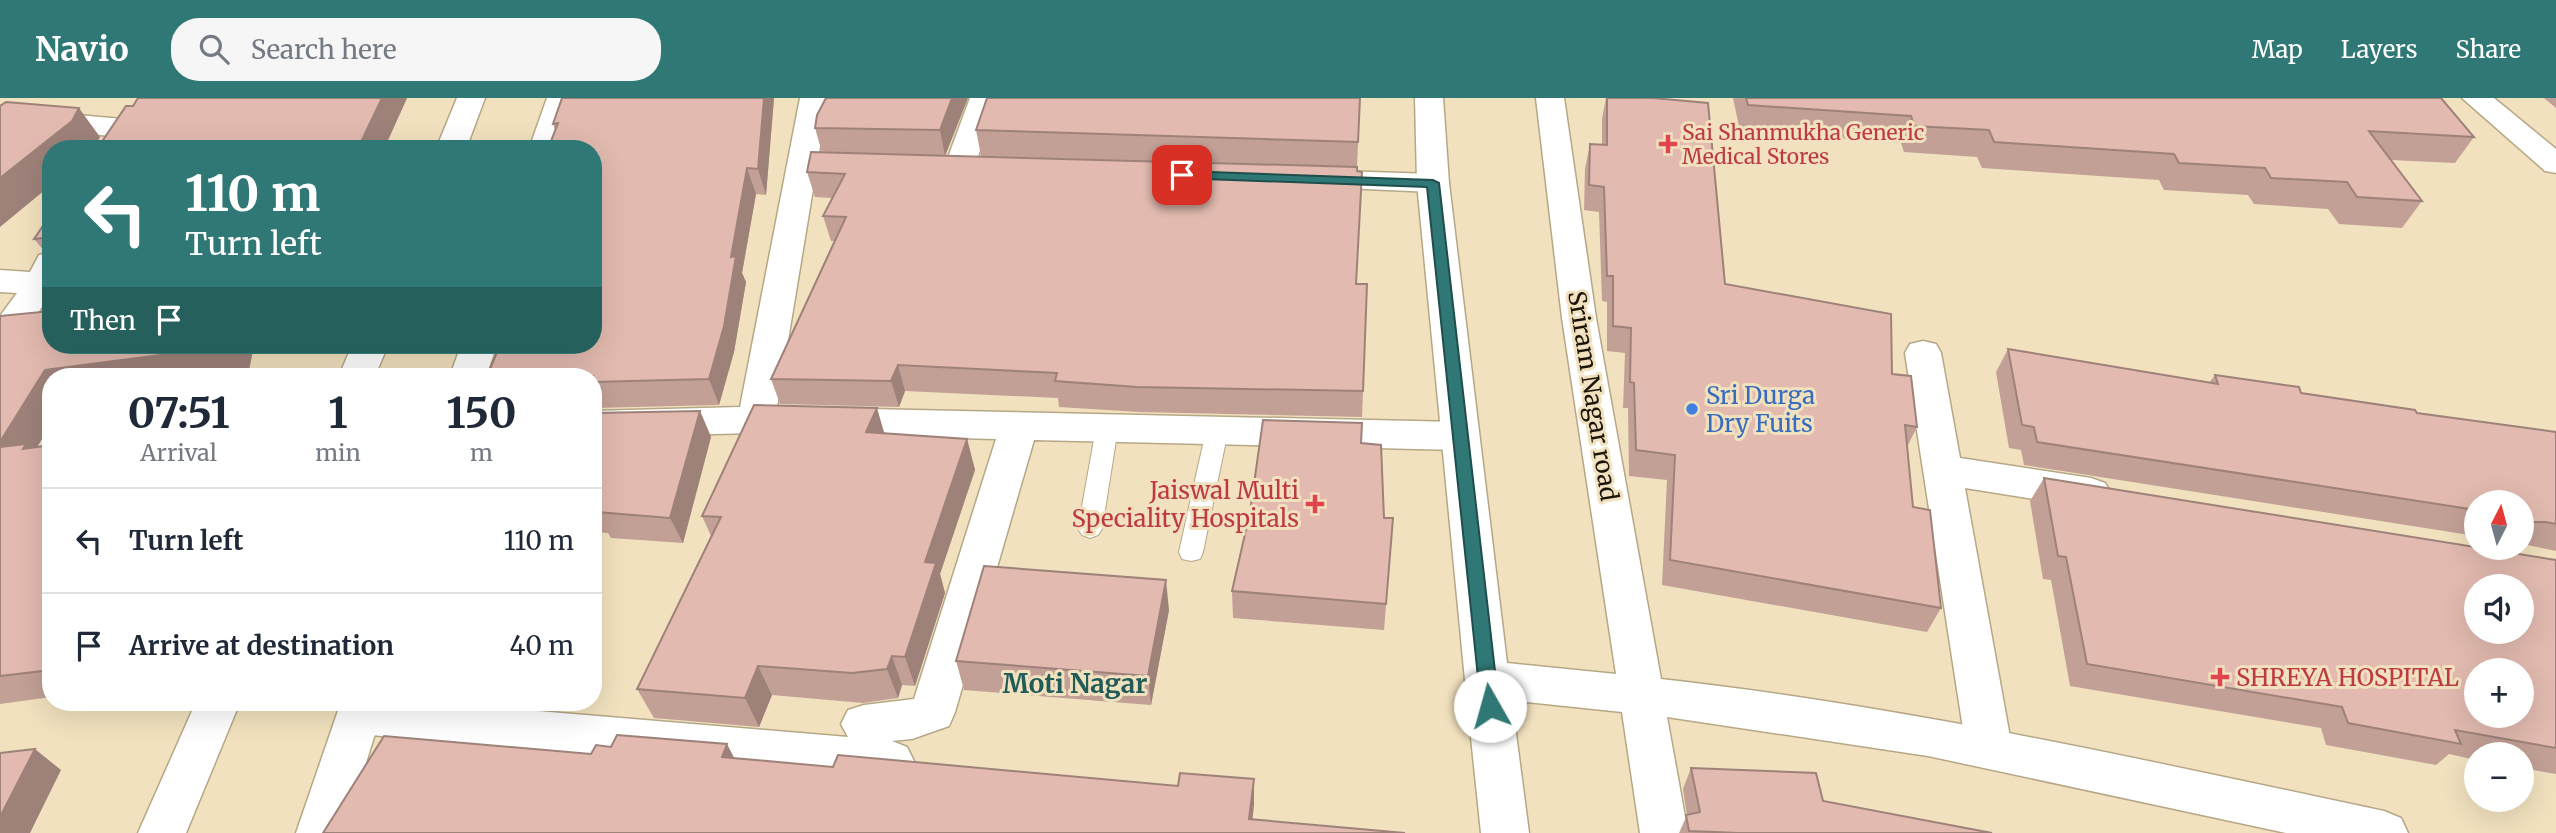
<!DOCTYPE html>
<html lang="en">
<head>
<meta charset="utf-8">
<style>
  :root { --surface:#fff; --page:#f6f6f7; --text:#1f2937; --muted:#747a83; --line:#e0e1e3; --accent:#2f7875 }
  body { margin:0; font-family:Merriweather,serif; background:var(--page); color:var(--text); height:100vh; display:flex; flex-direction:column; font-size:26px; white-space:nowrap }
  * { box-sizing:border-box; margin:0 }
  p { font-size:23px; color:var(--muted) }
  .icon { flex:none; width:38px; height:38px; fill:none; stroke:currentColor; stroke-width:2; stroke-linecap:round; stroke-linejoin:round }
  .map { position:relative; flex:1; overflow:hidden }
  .sheet { position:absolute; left:42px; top:270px; width:560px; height:343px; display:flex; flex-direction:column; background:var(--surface); border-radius:28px; box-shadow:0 7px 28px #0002 }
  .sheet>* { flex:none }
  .banner { position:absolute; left:42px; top:42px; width:560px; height:214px; border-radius:28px; box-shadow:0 7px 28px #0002; background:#2f7875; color:#fff; overflow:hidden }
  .needle { width:46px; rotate:6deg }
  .buttons { position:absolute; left:2464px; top:392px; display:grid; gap:14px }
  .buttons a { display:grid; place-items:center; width:70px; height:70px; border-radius:50%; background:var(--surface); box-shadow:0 7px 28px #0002; font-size:35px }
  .pin { position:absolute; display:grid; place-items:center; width:60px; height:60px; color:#fff; margin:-30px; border-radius:14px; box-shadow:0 4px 10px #0006 }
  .me { position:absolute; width:77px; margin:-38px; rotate:353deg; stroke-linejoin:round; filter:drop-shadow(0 0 5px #0008) }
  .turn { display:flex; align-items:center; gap:24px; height:147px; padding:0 28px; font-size:32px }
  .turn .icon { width:91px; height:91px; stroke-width:2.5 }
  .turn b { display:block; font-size:49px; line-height:60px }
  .then { display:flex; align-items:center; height:66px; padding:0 28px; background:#0003; gap:14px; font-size:26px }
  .eta { display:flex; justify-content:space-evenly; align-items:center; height:119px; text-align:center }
  .eta b { font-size:42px; font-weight:700; line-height:49px }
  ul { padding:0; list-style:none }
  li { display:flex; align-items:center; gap:21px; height:105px; padding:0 28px; border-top:2px solid var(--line) }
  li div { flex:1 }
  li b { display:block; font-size:26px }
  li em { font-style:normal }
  header { display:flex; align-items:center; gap:42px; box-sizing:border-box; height:98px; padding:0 35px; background:var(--accent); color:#fff }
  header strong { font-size:33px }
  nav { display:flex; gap:38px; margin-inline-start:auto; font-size:24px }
  .search { width:490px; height:63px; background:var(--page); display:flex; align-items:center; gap:18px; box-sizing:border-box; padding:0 24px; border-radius:28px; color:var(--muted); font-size:26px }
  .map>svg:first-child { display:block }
</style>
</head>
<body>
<header>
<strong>Navio</strong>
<div class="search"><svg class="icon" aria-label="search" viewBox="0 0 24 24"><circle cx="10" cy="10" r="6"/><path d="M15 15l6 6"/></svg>Search here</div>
<nav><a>Map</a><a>Layers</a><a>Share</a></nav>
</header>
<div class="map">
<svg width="2556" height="735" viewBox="0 0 2556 735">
  <rect width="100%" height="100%" fill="#f1e1be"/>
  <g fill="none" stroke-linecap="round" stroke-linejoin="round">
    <g stroke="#b6a786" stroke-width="2">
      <path id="lane" d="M1107,322L1115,324L1118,330L1102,431L1098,437L1090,440L1082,437L1078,431L1096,330L1099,324Z
        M1217,325L1225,327L1228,333L1203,454L1200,461L1191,463L1182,461L1179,454L1206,333L1209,327Z"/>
    </g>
    <g stroke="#b6a786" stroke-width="3">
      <path id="street" d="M800,0H828L777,309L1458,324L1471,328L1477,338L1471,348L1458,352L1034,342L955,614L949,628L912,641L892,643L907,649L914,663L907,677L891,683L359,636L343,631L337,617L343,604H429L848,639L841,626L848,612L864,607L914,601L996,341L756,335L593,339V313L740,309Z
        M970,0H998L974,70L970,77L959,79L948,77L944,70Z
        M0,10L122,21L133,24L137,30L133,36L122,39L0,28Z
        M1308,72L1433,76L1444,78L1449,85L1444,92L1433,94L1297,88L1292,81L1297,74Z
        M51,154V196L12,252L0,256V218L17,195L0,194V172L30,174L39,157Z
        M1923,243L1936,246L1941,255L1960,360L2091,380L2105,385L2111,395L2105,405L2091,410L1965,390L2012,650L2005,664L1989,670L1973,664L1966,650L1905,255L1910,246Z
        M1487,564L1503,569L1509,582L1529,735H1481L1465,582L1471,569Z"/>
    </g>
    <g stroke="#b6a786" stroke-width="3">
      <path id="secondary" d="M457,0H485L466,51H436Z
        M547,0H575L559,51H529Z
        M1415,0H1443L1449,85L1507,565L1616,576L1562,220L1536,0H1564L1596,220L1661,581C1905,608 2144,662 2384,713L2401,720L2408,735H2286L1928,658L1667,619L1688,735H1640L1622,614L1487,600L1471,595L1465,582L1417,85Z
        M2462,0H2494L2556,51V75L2545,73Z
        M352,247H388L375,278H339Z
        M461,247H497L486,278H450Z
        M196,604H240L186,735H138Z
        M341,604H385L344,735H296Z"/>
    </g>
    <use href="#lane" fill="#fff" fill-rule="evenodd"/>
    <use href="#street" fill="#fff" fill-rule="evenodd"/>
    <use href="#secondary" fill="#fff" fill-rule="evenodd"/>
  </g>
  <path fill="#c2a096" d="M407,0L384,51H97Z
    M774,0L766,97L756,96L742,175L746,184L734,254L719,307L593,310V247L555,32L553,26Z
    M826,0H968L945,58L1071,61L981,58L976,32L1360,0L1357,69L1356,186L1363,293L1362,319L1139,314L1059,309L1058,300L905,293L899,309L780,306L771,281L834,143H831L823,118L832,100L815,99L807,74L822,55L815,30Z
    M1606,0H1653L1725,186L1892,276L1917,329L1907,349L1913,409L1941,510L1927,534L1662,487L1667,382L1629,378L1628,310H1623L1625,255L1607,253V204L1602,203L1599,114L1584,112L1585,71L1590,46L1602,47V21Z
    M1733,0H2441L2474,39L2455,65L2391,62L2422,103L2402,130L2339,126L2328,111L2254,106L2248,97L2164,92L2159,82L1982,70L1977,59L1904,54L1901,45L1740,33Z
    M2544,0H2556V10Z
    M51,116V161L34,141Z
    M0,218L249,273L51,278V326L37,349L51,347V599L0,606Z
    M2008,251L2209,285L2215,277L2301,295L2417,315L2556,334V453L2522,446V404H2476V438L2024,367L2021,352L2009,350L1996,274Z
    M700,313L711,339L683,445L611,440L608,435L593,434V315Z
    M884,336L967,341L975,372L940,476L945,495L915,588L902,587L898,600L863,605L772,597L759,629L654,620L637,591L711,438L702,418Z
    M1361,345L1384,420H1393L1384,532L1233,520L1232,493L1250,414Z
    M2044,380L2556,462V676L2522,670V656H2476V662L2449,656L2436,667L2326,647L2321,630L2070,588L2051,482L2043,481L2030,403Z
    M1169,512L1151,607L964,592L956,563Z
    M1691,670L1823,703L1992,735H1679L1687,717L1683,691Z"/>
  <path fill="#9e827a" d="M382,0H407L384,51H365L361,44Z
    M764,0H774L766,97L758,71Z
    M952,0H968L945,58L940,32Z
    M79,10L100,39L94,51H51V87L0,129V80Z
    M747,70L756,96L742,175L746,184L734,254L719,307L709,281Z
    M230,247H254L249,273L211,278H51V326L34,354L0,353V344L45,272Z
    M898,267L905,293L899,309L891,283Z
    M877,310L886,341L866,334Z
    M700,313L711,339L683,445L670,420Z
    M967,341L975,372L940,476L945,495L915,588L905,559L925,464Z
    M1166,482L1169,512L1151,607L1148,578Z
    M892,558L902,587L898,600L887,571Z
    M758,568L772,597L759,629L745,600Z
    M727,646L741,673L722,659Z
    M35,651L61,672L30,735H0V719Z
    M1254,681V707L1251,735L1249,721Z"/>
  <path fill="#e2baaf" stroke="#9e827a" stroke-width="2" fill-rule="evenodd" d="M138,0H382L361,44L331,46L328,51H97L126,8H133Z
    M562,0H764L758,71L747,70L731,159L736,158L724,228L709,281L593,284V278H487L500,247H593V51H548L558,25L553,26Z
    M826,0H952L940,32L815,30L817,17Z
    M987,0H1360L1358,44L976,32Z
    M1607,0H1653L1708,5L1725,186L1891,216L1892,276L1911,278L1917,329L1905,327L1913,409L1930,412L1941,510L1670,462L1675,357L1636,352L1634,285L1630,284L1631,230L1613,228V178H1607L1604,89L1589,87L1590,46L1607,47Z
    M1746,0H2441L2474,39L2369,33L2422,103L2357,99L2347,84L2271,80L2265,70L2179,65L2174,56L1994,44L1989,32L1914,28L1911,18L1748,7Z
    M6,4L79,10L72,23L0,80V8Z
    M811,54L1357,69V73L1362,74L1356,186H1367L1363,293L1137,289L1055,283L1057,275L898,267L891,283L771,281L846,119L823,118L845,76L807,74Z
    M51,116V139L34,141Z
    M51,213V247H230V248L45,272L0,344V218Z
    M2008,251L2218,286L2215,277L2299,289L2301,295L2415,312L2417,315L2556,334V426L2546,424H2522V404H2476V412L2037,344L2034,329L2022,327Z
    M754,307L877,310L866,334L967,341L925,464L936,465L905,559L892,558L887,571L852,575L758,568L745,600L637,591L721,419L702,418Z
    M700,313L670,420L597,414L599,409H593V315Z
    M1263,322L1362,325L1361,345L1381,347L1384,420H1393L1386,506L1232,493L1250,414Z
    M26,346L23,351L51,347V572L0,578V349Z
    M2044,380L2556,462V650L2455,632L2461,646L2348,625L2342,609L2087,566L2066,459L2058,458ZM2476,488H2522V534H2476ZM2476,572H2522V618H2476Z
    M984,468L1166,482L1148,578L956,563Z
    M617,637L727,646L722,659L833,669L838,657L1178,688L1180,675L1254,681L1249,721L1405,735H323L384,638L591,656L596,647L611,649Z
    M35,651L0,719V655Z
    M1691,670L1816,675L1823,703L1992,735H1739L1689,733L1686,717L1700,714Z"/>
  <path fill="#2f7875" stroke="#1f4e4c" stroke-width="2" d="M1182,73L1433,82L1439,85L1499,608L1496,613H1483L1481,608L1427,89L1178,80L1176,77Z"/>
  <g fill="#e0444e" stroke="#f1e1be" stroke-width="2.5">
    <path d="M1664.5 35.5h7v7h7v7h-7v7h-7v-7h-7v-7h7z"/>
    <path d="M1311.5 395.5h7v7h7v7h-7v7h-7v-7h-7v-7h7z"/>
    <path d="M2216.5 568.5h7v7h7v7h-7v7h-7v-7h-7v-7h7z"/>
  </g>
  <circle fill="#3f7fe0" stroke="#f1e1be" stroke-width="2.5" cx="1692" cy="311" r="7"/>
  <g text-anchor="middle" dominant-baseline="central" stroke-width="6" stroke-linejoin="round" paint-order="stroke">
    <g font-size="21" fill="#be3a42" stroke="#f1e1be" text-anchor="start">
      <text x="1682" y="34">Sai Shanmukha Generic<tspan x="1682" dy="24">Medical Stores</tspan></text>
    </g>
    <g font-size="24" fill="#366cbe" stroke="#f1e1be" text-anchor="start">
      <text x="1706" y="297">Sri Durga<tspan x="1706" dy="28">Dry Fuits</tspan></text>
    </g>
    <g font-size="24" fill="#1b1508" stroke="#f1e1be">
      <text transform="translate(1593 298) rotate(81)">Sriram Nagar road</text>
    </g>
    <g font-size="24" fill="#be3a42" stroke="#f1e1be" text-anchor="end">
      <text x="1299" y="392">Jaiswal Multi<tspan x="1299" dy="28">Speciality Hospitals</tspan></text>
      <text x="2236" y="579" text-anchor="start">SHREYA HOSPITAL</text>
    </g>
    <g font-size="26" font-weight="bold" fill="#225c59" stroke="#f1e1be">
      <text x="1075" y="585">Moti Nagar</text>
    </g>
  </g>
</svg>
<div class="buttons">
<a><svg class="needle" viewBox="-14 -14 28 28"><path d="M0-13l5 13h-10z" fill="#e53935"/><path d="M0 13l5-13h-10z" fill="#747a83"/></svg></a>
<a><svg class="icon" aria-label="sound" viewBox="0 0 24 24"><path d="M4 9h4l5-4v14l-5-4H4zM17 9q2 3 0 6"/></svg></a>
<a>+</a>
<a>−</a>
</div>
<div class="pin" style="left:1182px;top:77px;background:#d93025"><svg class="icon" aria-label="arrive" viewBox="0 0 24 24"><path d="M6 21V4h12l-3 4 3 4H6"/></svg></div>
<svg class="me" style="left:1490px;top:608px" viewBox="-20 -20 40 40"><circle r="19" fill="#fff"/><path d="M0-13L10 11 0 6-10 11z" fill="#2f7875"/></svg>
<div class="banner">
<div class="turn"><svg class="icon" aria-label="left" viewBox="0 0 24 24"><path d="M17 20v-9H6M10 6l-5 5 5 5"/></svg><div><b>110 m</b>Turn left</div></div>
<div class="then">Then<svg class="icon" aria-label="arrive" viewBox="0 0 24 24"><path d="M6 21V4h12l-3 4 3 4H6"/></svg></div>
</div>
<section class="sheet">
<div class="eta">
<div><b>07:51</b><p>Arrival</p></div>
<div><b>1</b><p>min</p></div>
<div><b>150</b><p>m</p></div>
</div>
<ul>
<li><svg class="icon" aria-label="left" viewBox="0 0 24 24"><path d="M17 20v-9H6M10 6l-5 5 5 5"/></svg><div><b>Turn left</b></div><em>110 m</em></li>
<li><svg class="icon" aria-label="arrive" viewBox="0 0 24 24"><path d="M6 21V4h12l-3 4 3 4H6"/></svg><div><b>Arrive at destination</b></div><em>40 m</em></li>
</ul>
</section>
</div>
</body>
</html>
